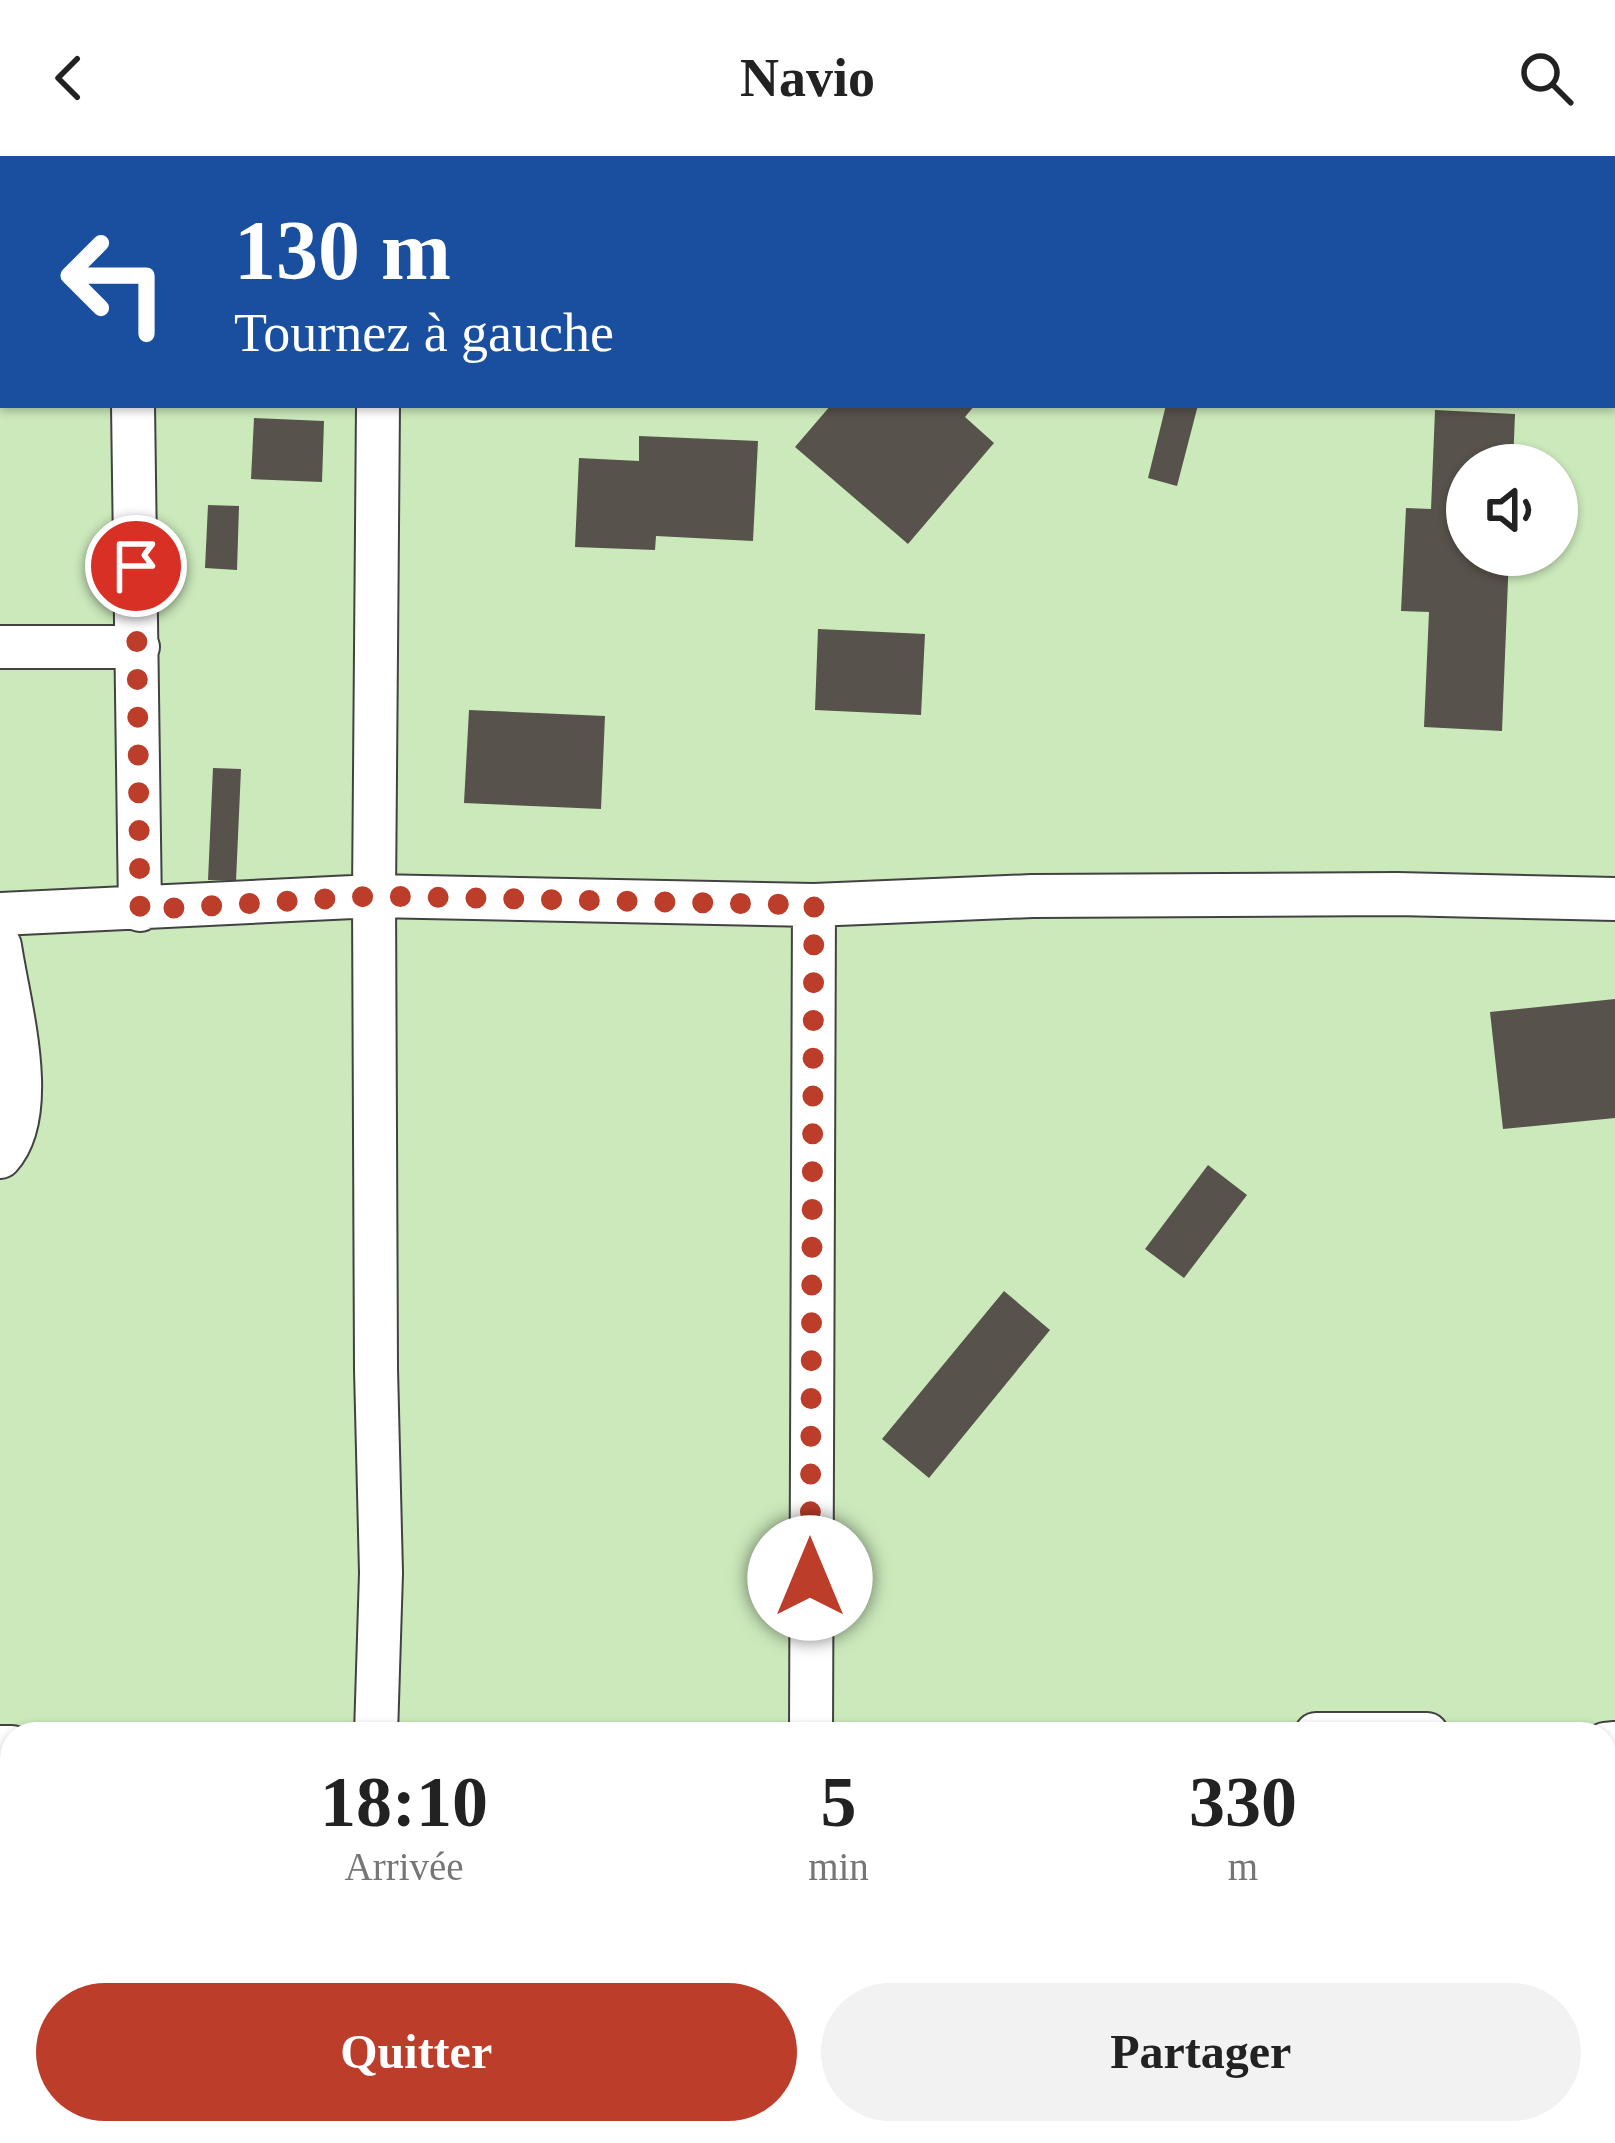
<!DOCTYPE html>
<html lang="fr">
<head>
<meta charset="utf-8">
<style>
  :root { --surface:#fff; --page:#f2f2f2; --text:#222; --muted:#767676; --accent:#bc3d2a }
  body { margin:0; font-family:"Times New Roman",serif; background:var(--page); color:var(--text); height:100vh; display:flex; flex-direction:column; font-size:45px; white-space:nowrap }
  * { box-sizing:border-box; margin:0 }
  p { font-size:39px; color:var(--muted) }
  .icon { flex:none; width:66px; height:66px; fill:none; stroke:currentColor; stroke-width:2; stroke-linecap:round; stroke-linejoin:round }
  .map { position:relative; flex:1; overflow:hidden }
  .drawer { position:absolute; left:0px; top:1566px; width:1617px; height:423px; display:flex; flex-direction:column; background:var(--surface); border-radius:36px 36px 0 0; box-shadow:0 3px 9px #0004 }
  .drawer>* { flex:none }
  .banner { position:absolute; left:0px; top:0px; width:1617px; height:252px; box-shadow:0 3px 9px #0004; background:#1a4fa0; color:#fff; overflow:hidden }
  .buttons { position:absolute; left:1446px; top:288px; display:grid; gap:24px }
  .buttons a { display:grid; place-items:center; width:132px; height:132px; border-radius:50%; background:var(--surface); box-shadow:0 3px 9px #0004; font-size:60px }
  .pin { position:absolute; display:grid; place-items:center; width:102px; height:102px; color:#fff; margin:-51px; border:6px solid #fff; border-radius:50%; box-shadow:0 3px 12px #0007 }
  .me { position:absolute; width:132px; margin:-66px; rotate:0deg; stroke-linejoin:round; filter:drop-shadow(0 0 9px #0008) }
  .turn { display:flex; align-items:center; gap:42px; height:252px; padding:0 36px; font-size:54px }
  .turn .icon { width:156px; height:156px; stroke-width:2.5 }
  .turn b { display:block; font-size:84px; line-height:102px }
  .eta { display:flex; justify-content:space-evenly; align-items:center; height:204px; text-align:center }
  .eta b { font-size:72px; font-weight:700; line-height:84px }
  .primary-button { display:flex; gap:24px; margin-top:auto; padding:24px 36px }
  .primary-button a { flex:1; height:138px; border-radius:72px; background:var(--accent); color:#fff; font-size:48px; font-weight:700; line-height:138px; text-align:center }
  .primary-button a+a { background:var(--page); color:var(--text) }
  header { display:flex; justify-content:space-between; align-items:center; height:156px; padding:0 36px; background:var(--surface); font-size:54px; font-weight:700 }
  .map>svg:first-child { display:block }
</style>
</head>
<body>
<header><svg class="icon" aria-label="back" viewBox="0 0 24 24"><path d="M15 5l-7 7 7 7"/></svg>Navio<svg class="icon" aria-label="search" viewBox="0 0 24 24"><circle cx="10" cy="10" r="6"/><path d="M15 15l6 6"/></svg></header>
<div class="map">
<svg width="1615" height="1987" viewBox="0 0 1615 1987">
  <rect width="100%" height="100%" fill="#fffef1"/>
  <path fill="#cbe9bb" fill-rule="evenodd" d="M0,0H1615V1987H0ZM3,3H1614V249H3ZM1467,309H1557V399H1467ZM12,1578H1605V1977H12Z"/>
  <path fill="#57524b" d="M831,249H975L965,261L994,287L908,388L795,291Z
    M1166,249H1198L1177,330L1148,322Z
    M1435,254L1515,258L1513,309H1467V399H1509L1502,575L1424,571L1429,456L1401,455L1406,352L1431,353Z
    M254,262L324,265L322,326L251,323Z
    M639,280L758,285L753,385L656,380L655,394L575,391L579,302L639,305Z
    M208,349L239,350L237,414L205,412Z
    M818,473L925,478L921,559L815,554Z
    M469,554L605,560L601,653L464,647Z
    M213,612L241,613L236,725L208,724Z
    M1615,843V962L1503,973L1490,856Z
    M1208,1009L1247,1039L1184,1122L1145,1093Z
    M1004,1135L1050,1174L929,1322L882,1283Z"/>
  <g fill="none" stroke-linecap="round" stroke-linejoin="round">
    <g stroke="#424242" stroke-width="46">
      <path id="street" d="M129,0V3
        M1150,0V3
        M1389,0V3
        M383,3V0
        M650,3V0
        M879,3V0
        M133,249L140,754
        M0,491H138
        M0,758L374,740L814,749L1032,740L1397,738L1615,743
        M0,790C8,846 41,956 0,1001
        M376,1578L381,1417L376,1213L374,740L378,249
        M811,1578L814,749
        M1316,1578H1427
        M1605,1588L1615,1587
        M0,1591H12
        M0,1888L12,1887
        M494,1977L495,1987
        M832,1977V1987"/>
    </g>
    <g stroke="#313131" stroke-width="64">
      <path id="secondary" d="M1614,79H1615
        M0,97H3"/>
    </g>
    <use href="#street" stroke="#fff" stroke-width="42"/>
    <use href="#secondary" stroke="#f7fdae" stroke-width="60"/>
  </g>
  <g fill="none" stroke-linecap="round" stroke-linejoin="round">
    <path stroke="#bc3d2a" stroke-width="21" stroke-dasharray="0 37.8" d="M136,410L140,754L374,740L814,749L810,1422"/>
  </g>
</svg>
<div class="buttons">
<a><svg class="icon" aria-label="sound" viewBox="0 0 24 24"><path d="M4 9h4l5-4v14l-5-4H4zM17 9q2 3 0 6"/></svg></a>
</div>
<div class="pin" style="left:136px;top:410px;background:#d93025"><svg class="icon" aria-label="arrive" viewBox="0 0 24 24"><path d="M6 21V4h12l-3 4 3 4H6"/></svg></div>
<svg class="me" style="left:810px;top:1422px" viewBox="-20 -20 40 40"><circle r="19" fill="#fff"/><path d="M0-13L10 11 0 6-10 11z" fill="#bc3d2a"/></svg>
<div class="banner">
<div class="turn"><svg class="icon" aria-label="left" viewBox="0 0 24 24"><path d="M17 20v-9H6M10 6l-5 5 5 5"/></svg><div><b>130 m</b>Tournez à gauche</div></div>
</div>
<section class="drawer">
<div class="eta">
<div><b>18:10</b><p>Arrivée</p></div>
<div><b>5</b><p>min</p></div>
<div><b>330</b><p>m</p></div>
</div>
<div class="primary-button"><a>Quitter</a><a>Partager</a></div>
</section>
</div>
</body>
</html>
